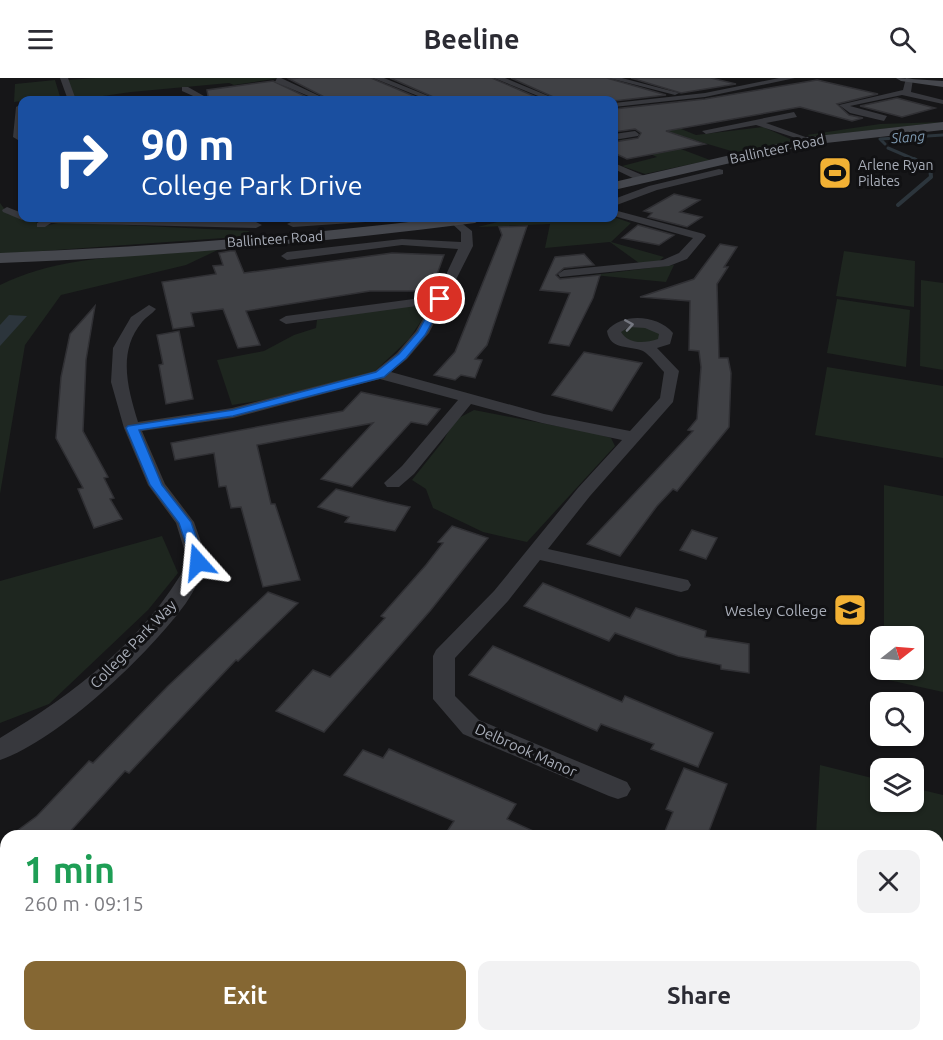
<!DOCTYPE html>
<html lang="en">
<head>
<meta charset="utf-8">
<style>
  :root { --surface:#fff; --page:#f2f2f3; --text:#2b2b33; --muted:#7c7c81; --accent:#856733 }
  body { margin:0; font-family:Ubuntu,sans-serif; background:var(--page); color:var(--text); height:100vh; display:flex; flex-direction:column; font-size:22px; white-space:nowrap }
  * { box-sizing:border-box; margin:0 }
  p { font-size:20px; color:var(--muted) }
  .icon { flex:none; width:33px; height:33px; fill:none; stroke:currentColor; stroke-width:2; stroke-linecap:round; stroke-linejoin:round }
  .map { position:relative; flex:1; overflow:hidden }
  .sheet { position:absolute; left:0px; top:752px; width:944px; height:212px; display:flex; flex-direction:column; background:var(--surface); border-radius:18px 18px 0 0; box-shadow:0 2px 4px #0004 }
  .sheet>* { flex:none }
  .hud { position:absolute; left:18px; top:18px; width:600px; height:126px; border-radius:12px; box-shadow:0 2px 4px #0004; background:#1a4fa0; color:#fff; overflow:hidden }
  .needle { width:39px; rotate:73deg }
  .buttons { position:absolute; left:870px; top:548px; display:grid; gap:12px }
  .buttons a { display:grid; place-items:center; width:54px; height:54px; border-radius:12px; background:var(--surface); box-shadow:0 2px 4px #0004; font-size:30px }
  .pin { position:absolute; display:grid; place-items:center; width:51px; height:51px; color:#fff; margin:-26px; border:3px solid #fff; border-radius:50%; box-shadow:0 2px 6px #0007 }
  .me { position:absolute; width:66px; margin:-33px; rotate:342deg; stroke-linejoin:round; filter:drop-shadow(0 0 4px #0008) }
  .turn { display:flex; align-items:center; gap:21px; height:126px; padding:0 24px; font-size:27px }
  .turn .icon { width:78px; height:78px; stroke-width:2.5 }
  .turn b { display:block; font-size:42px; line-height:51px }
  .round { display:grid; place-items:center; flex:none; width:63px; height:63px; border-radius:12px; background:var(--page) }
  .summary { display:flex; align-items:center; justify-content:space-between; height:102px; padding:0 24px }
  h1 { font-size:36px; font-weight:600; line-height:45px; color:#1e9e55 }
  .action { display:flex; gap:12px; margin-top:auto; padding:12px 24px }
  .action a { flex:1; height:69px; border-radius:12px; background:var(--accent); color:#fff; font-size:24px; font-weight:600; line-height:69px; text-align:center }
  .action a+a { background:var(--page); color:var(--text) }
  header { display:flex; justify-content:space-between; align-items:center; height:78px; padding:0 24px; background:var(--surface); font-size:27px; font-weight:600 }
  .map>svg:first-child { display:block }
</style>
</head>
<body>
<header><svg class="icon" aria-label="menu" viewBox="0 0 24 24"><path d="M4 6h16M4 12h16M4 18h16"/></svg>Beeline<svg class="icon" aria-label="search" viewBox="0 0 24 24"><circle cx="10" cy="10" r="6"/><path d="M15 15l6 6"/></svg></header>
<div class="map">
<svg width="943" height="962" viewBox="0 0 943 962">
  <rect width="100%" height="100%" fill="#161618"/>
  <path fill="#1e261f" d="M95,0H280L234,7L229,5L131,14L75,22L68,2Z
    M55,2L61,22H22V27L21,23L14,24L15,6Z
    M659,42L696,57L763,49L795,63L738,75L694,62L673,68L710,82L645,96L622,88L657,79L619,62L645,59L637,53Z
    M943,44L812,59L807,57L880,46Z
    M0,125L8,136L36,142L37,146L44,148L62,144L249,153L247,157L238,159L0,176Z
    M614,139L631,145L611,164L664,179L659,183L639,185L610,164L545,170L550,146L478,149L513,140Z
    M222,170L186,187L61,217L25,267L0,416V207C71,172 155,180 222,170Z
    M844,173L915,183L914,229L836,218Z
    M674,187L666,204L593,197Z
    M921,202L943,205V292L920,288Z
    M837,221L910,232L906,289L827,275Z
    M418,226L430,230L409,261L374,294L263,322L232,327L217,282L264,273L294,257L316,250L317,242Z
    M629,248L655,250L662,259L654,266L625,263L620,253Z
    M827,289L943,308V380L815,357Z
    M474,332L598,356L611,360L615,368L527,464L483,454L433,430L426,411L412,402L443,363L455,342Z
    M884,407L943,418V614L884,601V591H914V558H884Z
    M162,458L178,495L148,532L49,626L0,645V503Z
    M820,687L880,702V723H914V710L943,717V962H827L811,957H938V758L816,757Z"/>
  <path fill="#2c353c" d="M9,237L27,238L0,268V247Z"/>
  <g fill="none" stroke-linecap="round" stroke-linejoin="round">
    <path stroke="#2c353c" stroke-width="3" d="M885,66L880,61L943,57
      M888,70L916,82"/>
    <path stroke="#2c353c" stroke-width="4" d="M914,81L916,82
      M898,127L931,99L930,88L924,86"/>
  </g>
  <path fill="#404145" stroke="#303034" stroke-width="1.5" d="M299,0H371L423,22H330L289,1Z
    M390,0H492L543,22H440Z
    M511,0H607L666,17L614,23L560,22Z
    M631,0H711L736,6L681,15Z
    M817,2L878,16L837,26L849,37L863,40L852,43L800,29L666,53L705,66L627,81L614,75V64L638,60L641,55L635,51L614,54V31L705,21Z
    M273,3L313,22H213L208,18L207,12Z
    M897,20L935,30L902,39L860,28Z
    M674,116L700,122L680,134L702,139L687,149L648,139L652,135L644,133Z
    M638,147L674,157L659,167L622,160Z
    M527,148L487,267L475,281L482,282L475,300L461,297L455,302L434,297L455,274L502,157L499,149Z
    M720,166L737,169L724,189H728L717,206L719,280H728L731,295L729,349L677,413L673,411L657,428L620,478L587,466L693,353L688,352L697,341L701,289L699,273L689,272L690,223L640,219L694,201Z
    M230,173H235L244,195L392,175L444,177L431,213H370L246,233L260,267L238,270L223,231L191,235L194,248L173,251L162,204L216,196L213,188L223,187L219,175Z
    M584,176L594,187L564,190L556,197L560,201L600,197L593,220L569,268L549,265L570,215L540,212L555,179Z
    M95,228L86,282L83,353L108,399L104,400L114,420L110,421L122,441L94,450L78,411L83,410L56,360L61,299L70,256Z
    M179,253L193,321L166,326L159,287L163,286L157,257Z
    M584,274L642,285L612,333L552,317Z
    M361,314L440,331L427,347L411,344L352,409L321,401L373,345L257,367L271,426H275L300,502L263,509L241,429L231,430L226,408L219,409L214,375L175,382L171,365L343,333Z
    M336,411L387,424L410,429L395,453L345,444L349,439L318,429Z
    M452,448L488,460L430,533L324,654L276,633L313,592L330,599L352,576L385,540L381,538L426,487L443,465L438,464Z
    M692,452L717,460L706,481L680,472Z
    M543,505L630,540L636,530L706,553L705,559L749,566V595L721,591V587L678,578L615,555L609,563L524,528Z
    M268,514L298,525L238,583L236,582L129,695L125,693L66,758H10L37,738L89,683L93,685L168,608Z
    M493,568L622,624L625,618L713,655L698,689L651,671L654,666L601,646L597,653L469,597Z
    M389,671L516,726L507,741L544,758H444L454,743L344,697L363,672L383,680Z
    M684,690L727,706L707,758H663L673,734L666,731Z"/>
  <g fill="none" stroke-linecap="round" stroke-linejoin="round">
    <path fill="#37383d" fill-rule="evenodd" d="M60,0H68L76,22H68Z
      M277,0H281L328,22H318L275,4Z
      M373,0H384L438,22H428Z
      M494,0H505L558,22H548Z
      M609,0H622L679,15L675,17Z
      M779,0H795L705,19L614,29V25L705,15Z
      M906,0L913,1L911,14L943,22V26L902,17L850,28L887,38L884,43L850,35L839,27L903,12Z
      M182,9H188L211,22H202L182,13Z
      M20,27H22V59L18,62L13,59L16,29Z
      M794,34L797,39L766,45L811,61V65L756,47L706,56L702,53Z
      M635,53L639,56L638,58L614,62V56Z
      M614,85L647,99L648,101L639,103L614,91Z
      M719,91L723,92V96L657,112L614,128V121L649,108Z
      M7,129L22,135V140H27L22,142L3,134L2,132Z
      M614,132L704,156L706,158L687,181L669,188L560,199L558,196L564,192L663,182L679,175L693,160L614,138Z
      M46,140L256,144L262,147L256,150L51,145L45,149H37V145Z
      M339,140H386L380,143L293,149L287,146L293,143Z
      M455,140L472,153L473,168L429,255L407,281L391,294L544,336L630,353L660,320L664,294C658,288 650,277 643,273C630,267 610,273 607,253C622,234 658,237 673,255L670,266L657,270L679,293L673,324L590,418L548,471L688,502L691,507L688,512L681,514L540,482L508,523L455,580V618L479,642L627,704L631,711L627,718L618,721L609,718L463,656L433,621V578L436,572L494,513L578,410L622,362L542,345L471,326L414,396L399,409H387L384,405L402,388L458,322L380,301L233,340L142,353L165,406L194,444L208,484C201,497 195,512 186,525C150,575 59,662 0,682V660C74,616 146,561 188,484L176,445L148,407L124,350L111,304L113,270L131,239L149,227L156,231C152,236 146,239 142,244C117,274 128,311 138,344L232,330L375,293L397,275L416,253L431,226L286,246L279,242L286,238L436,218L458,171L402,167L287,182L281,178L287,174L402,161L461,164V154L449,143ZM629,249L645,250L659,256L658,261C645,265 629,267 621,254Z"/>
    <path fill="#45474d" fill-rule="evenodd" d="M896,0L943,3V9L901,3Z
      M943,44V52L808,67L614,112V104L808,59Z
      M443,140H483L475,145C318,165 159,179 0,185V175C148,169 296,158 443,140Z"/>
  </g>
  <defs><path id="oneway-chevron" d="M-2-3.5L2.5 0L-2 3.5" fill="none" stroke-width="1.6" stroke-linecap="round" stroke-linejoin="round" transform="scale(1.5)"/></defs>
  <use stroke="#757881" href="#oneway-chevron" transform="translate(629 247) rotate(-9)"/>
  <path fill="#1a73e8" stroke="#114b97" stroke-width="1.5" d="M437,219L445,221L425,257L406,280L384,299L233,338L139,352L162,407L191,444L205,484L203,487H193L179,445L150,407L126,350L128,348L233,332L376,294L399,276L418,254Z"/>
  <defs>
    <g id="stadium-square" transform="scale(1.725)"><rect x="-9" y="-9" width="18" height="18" rx="4" fill="#f2b134" stroke="#111113"/><path d="M0-5a6.5 5 0 1 0 0 10a6.5 5 0 1 0 0-10ZM-3.5-1.8h7v3.6h-7Z" fill="#111"/></g>
    <g id="school-square" transform="scale(1.725)"><rect x="-9" y="-9" width="18" height="18" rx="4" fill="#f2b134" stroke="#111113"/><path d="M0-5L7-2L0 1L-7-2ZM-4 1L0 2.5L4 1V4Q0 6-4 4Z" fill="#111"/></g>
  </defs>
  <g fill-rule="evenodd">
    <use href="#stadium-square" x="835" y="95"/>
    <use href="#school-square" x="850" y="532"/>
  </g>
  <g text-anchor="middle" dominant-baseline="central" stroke-width="6" stroke-linejoin="round" paint-order="stroke">
    <g font-size="14" font-style="italic" fill="#7f9bb3" stroke="#111113">
      <text transform="translate(908 59) rotate(-4)">Slang</text>
    </g>
    <g font-size="14" fill="#a8adb8" stroke="#111113">
      <text transform="translate(777 71) rotate(-12)">Ballinteer Road</text>
      <text transform="translate(275 161) rotate(-4)">Ballinteer Road</text>
    </g>
    <g font-size="14" fill="#a8adb8" stroke="#111113" text-anchor="start">
      <text x="858" y="87">Arlene Ryan<tspan x="858" dy="16">Pilates</tspan></text>
    </g>
    <g font-size="15" fill="#a8adb8" stroke="#111113" text-anchor="end">
      <text x="827" y="532">Wesley College</text>
    </g>
    <g font-size="15" fill="#a8adb8" stroke="#111113">
      <text transform="translate(133 566) rotate(-46)">College Park Way</text>
      <text transform="translate(526 672) rotate(24)">Delbrook Manor</text>
    </g>
  </g>
</svg>
<div class="buttons">
<a><svg class="needle" viewBox="-14 -14 28 28"><path d="M0-13l5 13h-10z" fill="#e53935"/><path d="M0 13l5-13h-10z" fill="#7c7c81"/></svg></a>
<a><svg class="icon" aria-label="search" viewBox="0 0 24 24"><circle cx="10" cy="10" r="6"/><path d="M15 15l6 6"/></svg></a>
<a><svg class="icon" aria-label="layers" viewBox="0 0 24 24"><path d="M12 4l9 5-9 5-9-5zM3 14l9 5 9-5"/></svg></a>
</div>
<div class="pin" style="left:440px;top:221px;background:#d93025"><svg class="icon" aria-label="arrive" viewBox="0 0 24 24"><path d="M6 21V4h12l-3 4 3 4H6"/></svg></div>
<svg class="me" style="left:198px;top:484px" viewBox="-20 -20 40 40"><path d="M0-17L14 15 0 8-14 15z" fill="#1a73e8" stroke="#fff" stroke-width="4"/></svg>
<div class="hud">
<div class="turn"><svg class="icon" aria-label="right" viewBox="0 0 24 24"><path d="M7 20v-9h11M14 6l5 5-5 5"/></svg><div><b>90 m</b>College Park Drive</div></div>
</div>
<section class="sheet">
<div class="summary"><div><h1>1 min</h1><p>260 m · 09:15</p></div><a class="round"><svg class="icon" aria-label="close" viewBox="0 0 24 24"><path d="M6 6l12 12M18 6L6 18"/></svg></a></div>
<div class="action"><a>Exit</a><a>Share</a></div>
</section>
</div>
</body>
</html>
